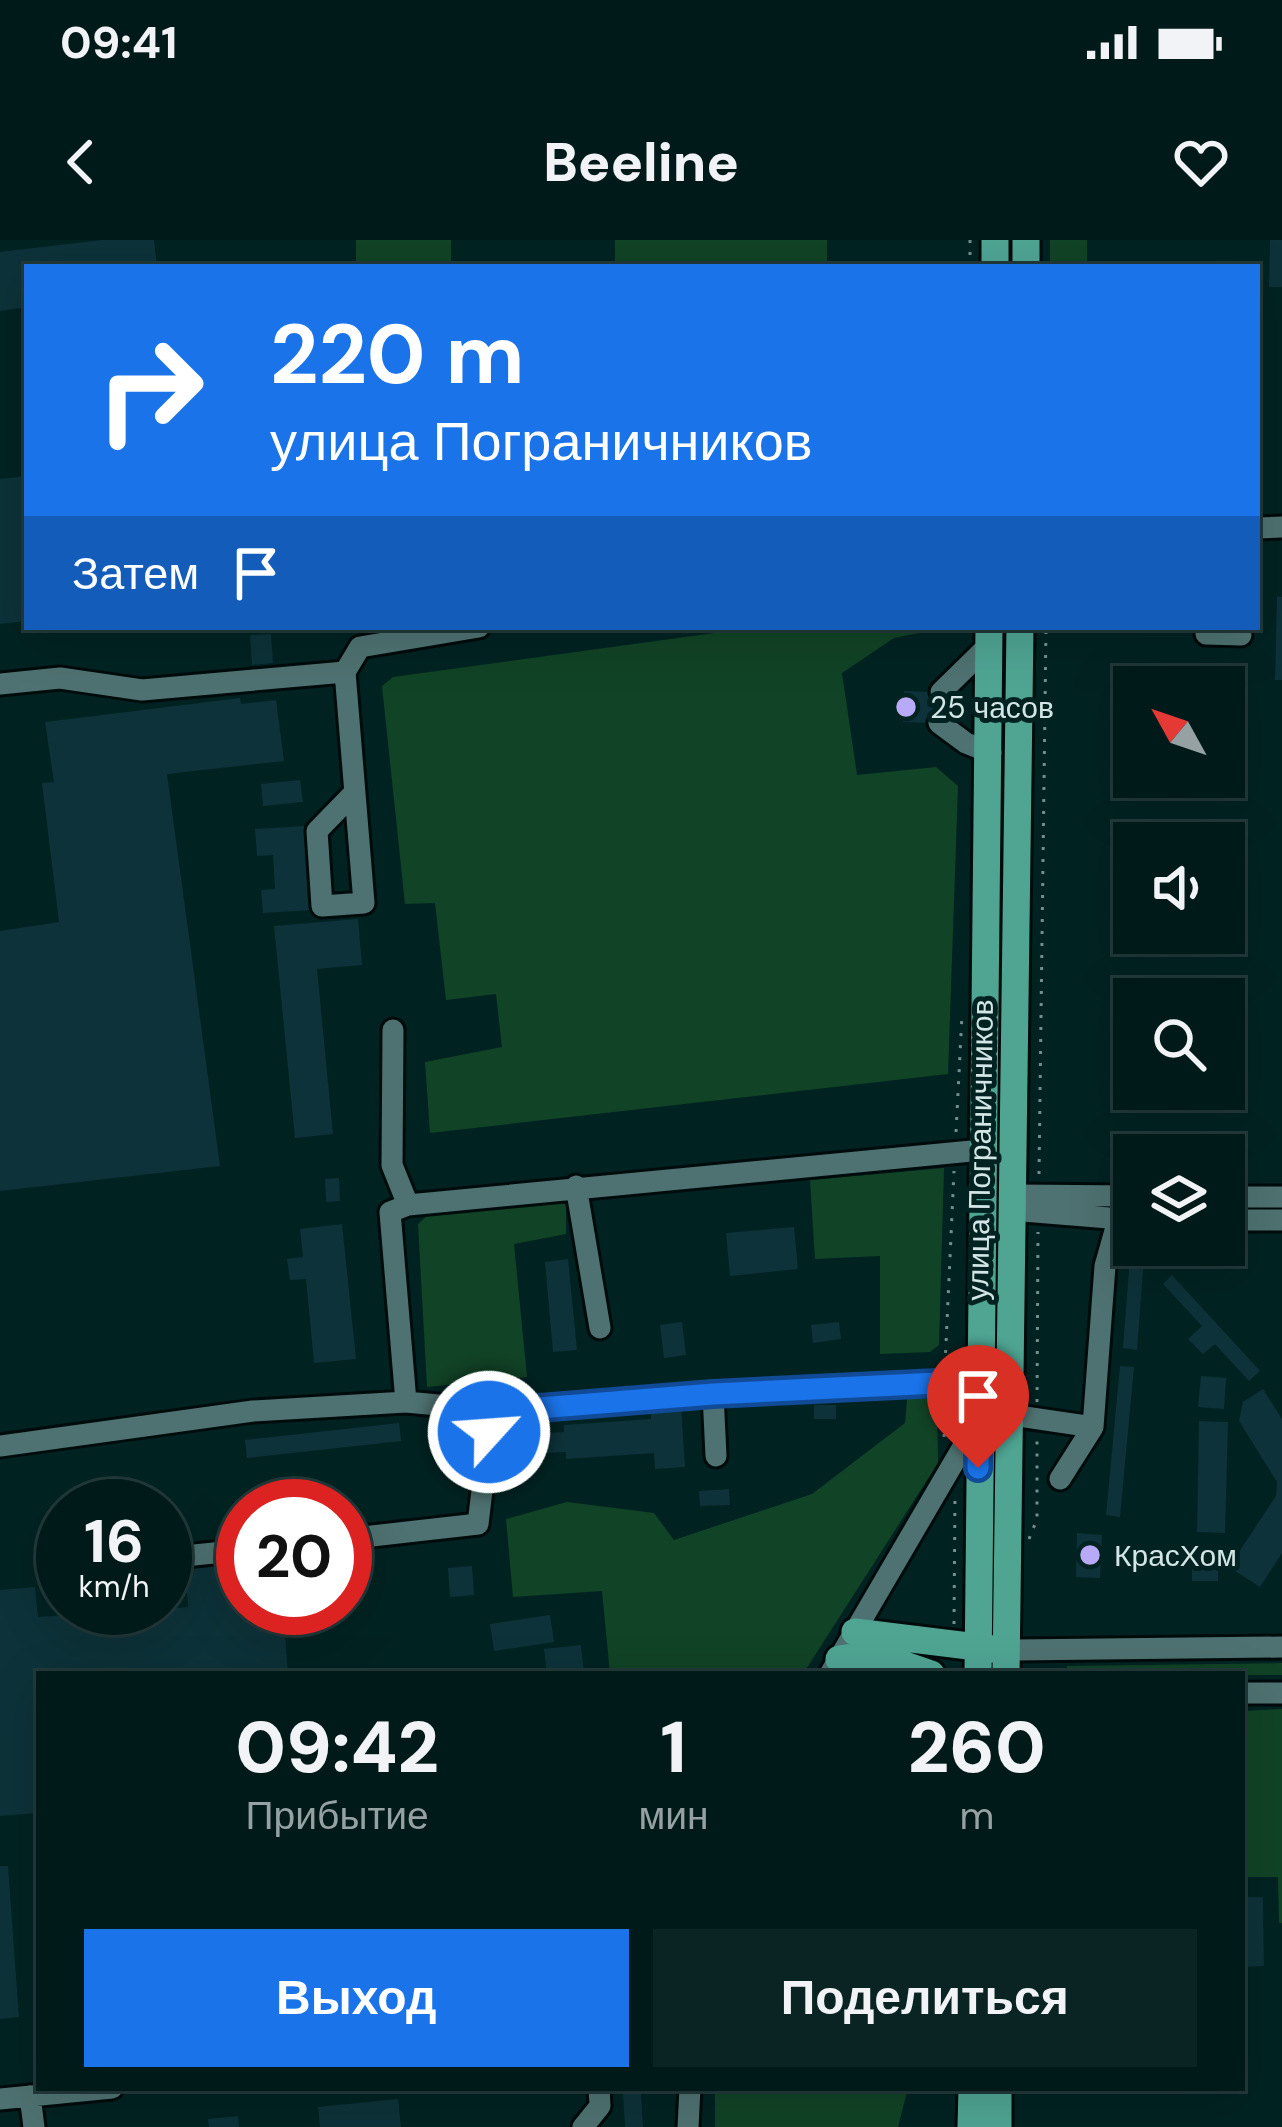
<!DOCTYPE html>
<html lang="ru">
<head>
<meta charset="utf-8">
<style>
  :root { --surface:#001a1a; --page:#0a2323; --text:#f1f3f6; --muted:#95a1a2; --line:#223839; --accent:#1a73e8 }
  body { margin:0; font-family:"DM Sans",sans-serif; background:var(--page); color:var(--text); height:100vh; display:flex; flex-direction:column; font-size:45px; white-space:nowrap }
  * { box-sizing:border-box; margin:0 }
  p { font-size:39px; color:var(--muted) }
  .icon { flex:none; width:66px; height:66px; fill:none; stroke:currentColor; stroke-width:2; stroke-linecap:round; stroke-linejoin:round }
  .map { position:relative; flex:1; overflow:hidden }
  .sheet { position:absolute; left:36px; top:1431px; width:1209px; height:420px; display:flex; flex-direction:column; background:var(--surface); border-radius:0px; box-shadow:0 12px 48px #0002,0 0 0 3px var(--line) }
  .sheet>* { flex:none }
  .banner { position:absolute; left:24px; top:24px; width:1236px; height:366px; border-radius:0px; box-shadow:0 12px 48px #0002,0 0 0 3px var(--line); background:#1a73e8; color:#fff; overflow:hidden }
  .needle { width:78px; rotate:310deg }
  .controls { position:absolute; left:1113px; top:426px; display:grid; gap:24px }
  .controls a { display:grid; place-items:center; width:132px; height:132px; border-radius:0px; background:var(--surface); box-shadow:0 12px 48px #0002,0 0 0 3px var(--line); font-size:60px }
  .speed { position:absolute; left:36px; top:1239px; display:flex; gap:24px; font-size:60px; font-weight:700; text-align:center }
  .speed>* { display:grid; place-content:center; width:156px; height:156px; border-radius:50%; background:var(--surface); box-shadow:0 12px 48px #0002,0 0 0 3px var(--line); line-height:1 }
  .speed small { font-size:30px; font-weight:400 }
  .speed .limit { border:18px solid #d22; background:#fff; color:#111 }
  .pin { position:absolute; display:grid; place-items:center; width:102px; height:102px; color:#fff; margin:-123px -51px; border-radius:50% 50% 50% 0; rotate:-45deg; box-shadow:0 0 12px #0007 }
  .pin .icon { rotate:45deg }
  .me { position:absolute; width:132px; margin:-66px; rotate:64deg; stroke-linejoin:round; filter:drop-shadow(0 0 9px #0008) }
  .turn { display:flex; align-items:center; gap:42px; height:252px; padding:0 48px; font-size:54px }
  .turn .icon { width:156px; height:156px; stroke-width:2.5 }
  .turn b { display:block; font-size:84px; line-height:102px }
  .then { display:flex; align-items:center; height:114px; padding:0 48px; background:#0003; gap:24px; font-size:45px }
  .eta { display:flex; justify-content:space-evenly; align-items:center; height:204px; text-align:center }
  .eta b { font-size:72px; font-weight:800; line-height:84px }
  .button { display:flex; gap:24px; margin-top:auto; padding:24px 48px }
  .button a { flex:1; height:138px; border-radius:0px; background:var(--accent); color:#fff; font-size:48px; font-weight:800; line-height:138px; text-align:center }
  .button a+a { background:var(--page); color:var(--text) }
  .status { display:flex; justify-content:space-between; align-items:center; height:84px; padding:0 60px; background:var(--surface); direction:ltr }
  .status svg { height:33px; fill:currentColor }
  header { display:flex; justify-content:space-between; align-items:center; height:156px; padding:0 48px; background:var(--surface); font-size:54px; font-weight:800 }
  .map>svg:first-child { display:block }
</style>
</head>
<body>
<div class="status"><b>09:41</b><svg viewBox="0 0 49 12"><path d="M0 12V9h3v3zM5 12V6h3v6zM10 12V3h3v9zM15 12V0h3v12zM26 1h20v11H26zM47 4h2v5h-2z"/></svg></div>
<header><svg class="icon" aria-label="back" viewBox="0 0 24 24"><path d="M15 5l-7 7 7 7"/></svg>Beeline<svg class="icon" aria-label="heart" viewBox="0 0 24 24"><path d="M12 20l-8-8c-3-5 5-10 8-4 3-6 11-1 8 4z"/></svg></header>
<div class="map">
<svg width="1282" height="1887" viewBox="0 0 1282 1887">
  <rect width="100%" height="100%" fill="#002322"/>
  <path fill="#114326" d="M356,0H451V27H356Z
    M615,0H827V27H615Z
    M1050,0H1087V27H1050Z
    M758,387H948L894,398L842,433L857,535L936,527L958,546L948,834L430,893L425,822L502,807L496,754L446,760L435,663L405,664L382,446L393,437Z
    M944,928L939,1105L930,1112L880,1114V1016L815,1019L810,940Z
    M566,957V994L514,1004L527,1137L427,1147L418,984L431,972Z
    M937,1158L938,1223L803,1434H610L602,1351L513,1357L506,1279L567,1262L654,1273L674,1300L812,1254L905,1183L907,1159Z
    M1282,1423V1435L1067,1434V1426Z
    M1282,1469V1683H1279L1278,1637H1242V1471Z
    M715,1848H908L898,1887H715Z"/>
  <path fill="#0d3239" d="M102,0H154L157,27H27V67L0,71V12Z
    M1270,0H1282V47H1269Z
    M27,236V381L0,384V239Z
    M1277,356L1282,357V440H1275Z
    M271,394L273,423L252,425L250,395Z
    M904,451L954,453L953,484L903,482V475H900Z
    M240,458L241,464L276,460L284,521L167,534L220,926L0,951V691L59,682L42,543L54,542L45,482Z
    M300,540L303,562L263,566L261,544Z
    M305,586L311,670L263,673L261,650L275,649L273,615L257,616L255,589Z
    M358,679L362,725L317,729L333,894L295,898L274,686Z
    M1134,792V837H1120L1118,793Z
    M339,938L340,961L326,962L325,939Z
    M342,984L356,1119L314,1123L306,1039L290,1040L287,1019L303,1017L300,989Z
    M794,987L798,1029L730,1036L726,993Z
    M1130,1017L1144,1018L1137,1110L1123,1108Z
    M568,1019L577,1110L553,1112L545,1022Z
    M1172,1035L1260,1131L1249,1141L1215,1104L1203,1114L1188,1099L1202,1086L1163,1044Z
    M682,1082L686,1115L664,1118L660,1085Z
    M839,1082L841,1099L813,1103L811,1085Z
    M1120,1126L1134,1127L1120,1277L1106,1275Z
    M1201,1136L1226,1138L1224,1169L1198,1167Z
    M1263,1149L1282,1179V1313L1260,1347L1229,1327L1276,1256L1277,1242L1239,1181L1243,1162Z
    M814,1165H836V1179H814Z
    M681,1166L685,1227L655,1229L654,1213L566,1219V1212L546,1213L544,1193L564,1192V1185L651,1179V1168Z
    M1199,1181L1228,1182L1225,1293L1197,1292Z
    M399,1183L401,1201L247,1218L245,1200Z
    M729,1249L730,1265L700,1266L699,1251Z
    M1077,1293L1102,1295L1100,1338L1076,1337Z
    M1192,1311H1218V1341H1192Z
    M243,1324V1368H283L288,1434H39V1573L0,1576V1350L35,1347L38,1377L96,1373L95,1368H127V1373L188,1367L185,1328Z
    M472,1326L474,1355L450,1357L448,1328Z
    M550,1375L554,1402L494,1411L490,1384Z
    M581,1405L584,1434H547L544,1409Z
    M0,1626H8L19,1777L0,1779Z
    M1242,1657H1263L1264,1726L1242,1727Z
    M641,1853L643,1887H625L623,1854Z
    M398,1859L401,1887H320L318,1867Z
    M238,1876L239,1887H209L208,1879Z"/>
  <g fill="none" stroke-linecap="round" stroke-linejoin="round">
    <g stroke="#000b0b" stroke-width="27">
      <path id="minor" d="M1257,288L1282,287
        M1206,387V394L1241,395
        M345,432L364,663L322,666L317,591L354,553
        M0,444L60,438L142,450L345,432L360,407L479,387
        M941,452L989,405
        M939,483L966,503L991,513
        M393,790L392,925L408,965
        M576,946L600,1088
        M1010,955L1134,956
        M1224,957H1282
        M1010,970L1134,980
        M1224,980H1282
        M979,1141L713,1154L502,1171L406,1162L390,972L408,965L982,910
        M713,1154L716,1216
        M1011,1175L1093,1187
        M0,1206L253,1171L406,1162
        M1060,1239L1093,1187L1105,1026L1118,980
        M345,1299L478,1284L489,1192L502,1171
        M165,1318L243,1310
        M1005,1410L1282,1407
        M830,1434L978,1181
        M1242,1453H1282
        M30,1856L34,1887
        M0,1859L112,1848
        M583,1887L600,1866L599,1848
        M688,1887L690,1848"/>
    </g>
    <g stroke="#000b0b" stroke-width="33">
      <path id="major" d="M995,27V0
        M1026,27V0
        M855,1392L993,1409
        M839,1419L873,1414L931,1434
        M978,1434L989,387
        M1006,1434L1020,387
        M971,1887L972,1848
        M998,1887V1848"/>
    </g>
    <path stroke="#738e8d" stroke-width="3" stroke-dasharray="3 9" stroke-linecap="butt" d="M970,27V0
      M956,892L962,775
      M1039,934L1046,387
      M945,1125L954,931
      M1037,1162L1038,992
      M944,1197L945,1159
      M1029,1299L1037,1279V1196
      M954,1384L955,1256"/>
    <use href="#minor" stroke="#4e7271" stroke-width="21"/>
    <use href="#major" stroke="#4fa492" stroke-width="27"/>
  </g>
  <g fill="none" stroke-linecap="round" stroke-linejoin="round">
    <g stroke="#114b97" stroke-width="30">
      <path id="route" d="M489,1192L502,1171L713,1154L979,1141L978,1228"/>
    </g>
    <use href="#route" stroke="#1a73e8" stroke-width="21"/>
  </g>
  <g fill="#b9aaf7" stroke="#002322" stroke-width="4.5">
    <circle cx="906" cy="467" r="12"/>
    <circle cx="1090" cy="1315" r="12"/>
  </g>
  <g text-anchor="middle" dominant-baseline="central" stroke-width="10" stroke-linejoin="round" paint-order="stroke">
    <g font-size="30" fill="#d3e6e5" stroke="#002322" text-anchor="start">
      <text x="930" y="467">25 часов</text>
      <text x="1114" y="1315">КрасХом</text>
    </g>
    <g font-size="30" fill="#d3e6e5" stroke="#002322">
      <text transform="translate(980 910) rotate(-89)">улица Пограничников</text>
    </g>
  </g>
</svg>
<div class="controls">
<a><svg class="needle" viewBox="-14 -14 28 28"><path d="M0-13l5 13h-10z" fill="#e53935"/><path d="M0 13l5-13h-10z" fill="#95a1a2"/></svg></a>
<a><svg class="icon" aria-label="sound" viewBox="0 0 24 24"><path d="M4 9h4l5-4v14l-5-4H4zM17 9q2 3 0 6"/></svg></a>
<a><svg class="icon" aria-label="search" viewBox="0 0 24 24"><circle cx="10" cy="10" r="6"/><path d="M15 15l6 6"/></svg></a>
<a><svg class="icon" aria-label="layers" viewBox="0 0 24 24"><path d="M12 4l9 5-9 5-9-5zM3 14l9 5 9-5"/></svg></a>
</div>
<div class="speed"><div>16<small>km/h</small></div><div class="limit">20</div></div>
<div class="pin" style="left:978px;top:1228px;background:#d93025"><svg class="icon" aria-label="arrive" viewBox="0 0 24 24"><path d="M6 21V4h12l-3 4 3 4H6"/></svg></div>
<svg class="me" style="left:489px;top:1192px" viewBox="-20 -20 40 40"><circle r="17" fill="#1a73e8" stroke="#fff" stroke-width="3"/><path d="M0-11L8 9 0 5-8 9z" fill="#fff"/></svg>
<div class="banner">
<div class="turn"><svg class="icon" aria-label="right" viewBox="0 0 24 24"><path d="M7 20v-9h11M14 6l5 5-5 5"/></svg><div><b>220 m</b>улица Пограничников</div></div>
<div class="then">Затем<svg class="icon" aria-label="arrive" viewBox="0 0 24 24"><path d="M6 21V4h12l-3 4 3 4H6"/></svg></div>
</div>
<section class="sheet">
<div class="eta">
<div><b>09:42</b><p>Прибытие</p></div>
<div><b>1</b><p>мин</p></div>
<div><b>260</b><p>m</p></div>
</div>
<div class="button"><a>Выход</a><a>Поделиться</a></div>
</section>
</div>
</body>
</html>
